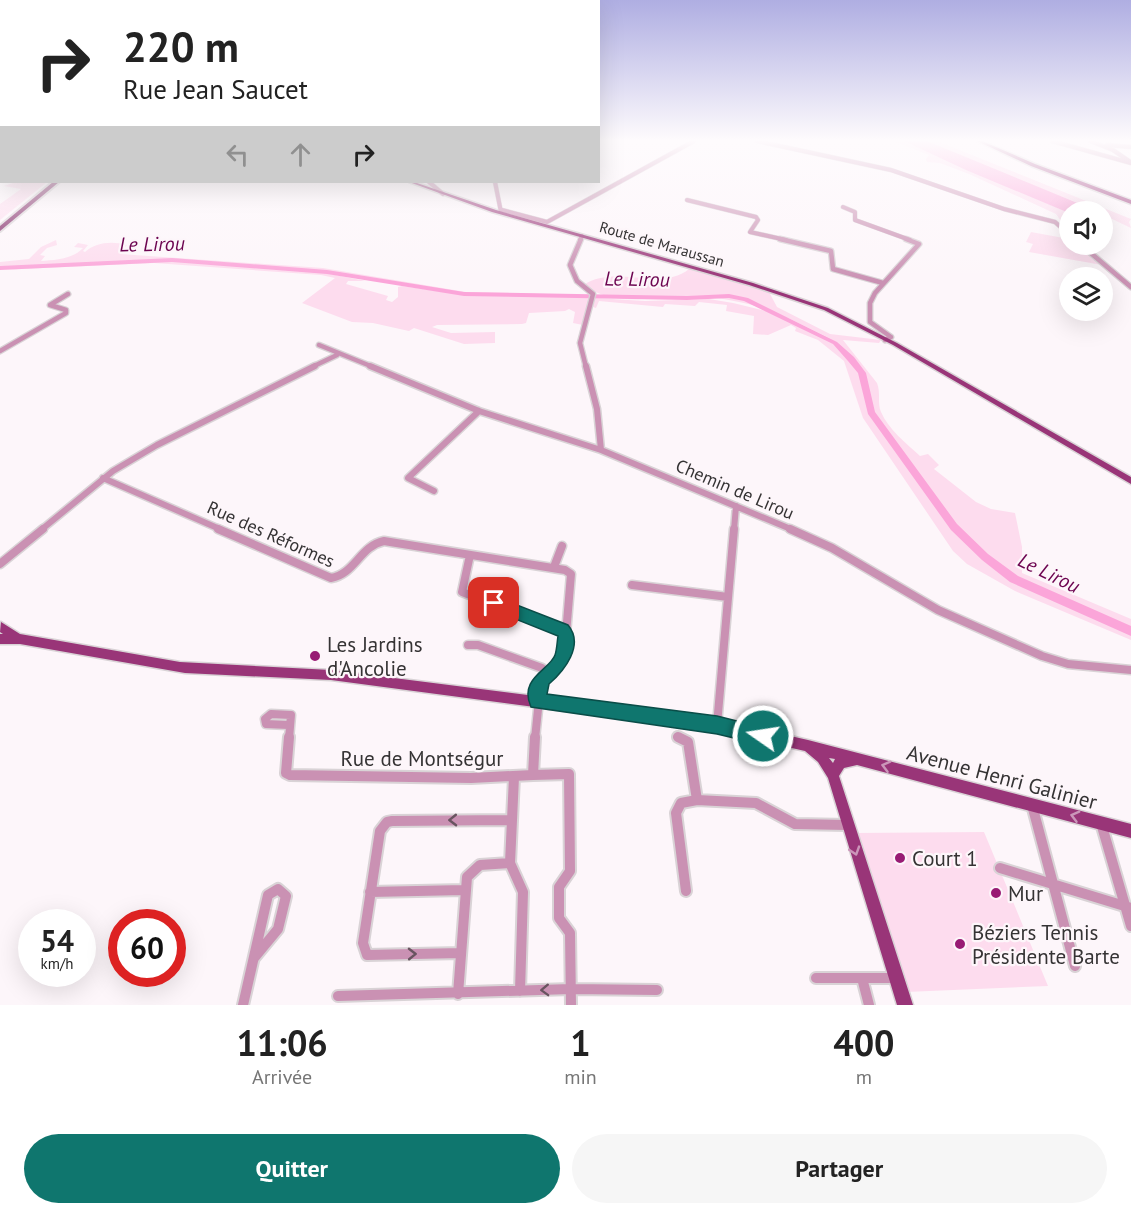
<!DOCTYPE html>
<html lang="fr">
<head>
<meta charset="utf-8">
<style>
  :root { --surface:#fff; --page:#f6f6f6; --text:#222; --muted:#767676; --accent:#0f766e }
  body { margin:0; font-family:"PT Sans",sans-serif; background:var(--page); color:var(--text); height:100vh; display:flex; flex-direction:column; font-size:22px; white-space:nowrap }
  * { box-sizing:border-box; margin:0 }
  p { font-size:20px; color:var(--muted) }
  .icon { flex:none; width:33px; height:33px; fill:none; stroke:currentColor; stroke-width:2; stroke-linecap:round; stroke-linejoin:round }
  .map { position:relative; height:1005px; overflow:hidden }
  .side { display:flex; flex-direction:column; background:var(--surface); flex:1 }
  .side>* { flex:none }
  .top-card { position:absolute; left:0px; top:0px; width:600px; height:183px; box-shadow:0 6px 24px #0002; background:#fff; color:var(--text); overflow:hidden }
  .buttons { position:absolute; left:1059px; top:201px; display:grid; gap:12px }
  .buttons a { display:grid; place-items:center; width:54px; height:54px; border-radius:50%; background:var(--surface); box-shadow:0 6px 24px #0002; font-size:30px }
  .speed { position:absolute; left:18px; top:909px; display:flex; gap:12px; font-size:30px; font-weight:700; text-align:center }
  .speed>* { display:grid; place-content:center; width:78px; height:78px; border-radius:50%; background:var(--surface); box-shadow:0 6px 24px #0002; line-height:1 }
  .speed small { font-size:15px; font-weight:400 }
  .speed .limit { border:9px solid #d22; background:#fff; color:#111 }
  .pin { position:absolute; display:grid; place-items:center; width:51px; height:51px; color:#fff; margin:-26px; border-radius:12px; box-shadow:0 3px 9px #0006 }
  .me { position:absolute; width:66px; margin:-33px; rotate:283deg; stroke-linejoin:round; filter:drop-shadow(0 0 4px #0008) }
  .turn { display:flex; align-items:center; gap:21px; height:126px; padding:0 24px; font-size:27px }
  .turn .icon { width:78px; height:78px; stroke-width:2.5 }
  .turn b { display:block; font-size:42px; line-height:51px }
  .lanes { display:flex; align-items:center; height:57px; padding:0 24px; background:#0003; justify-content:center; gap:30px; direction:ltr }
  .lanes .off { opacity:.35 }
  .eta { display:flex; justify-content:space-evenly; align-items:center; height:102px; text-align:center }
  .eta b { font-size:36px; font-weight:700; line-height:42px }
  .button { display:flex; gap:12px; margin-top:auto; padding:12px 24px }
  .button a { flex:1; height:69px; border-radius:36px; background:var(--accent); color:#fff; font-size:24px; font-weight:700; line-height:69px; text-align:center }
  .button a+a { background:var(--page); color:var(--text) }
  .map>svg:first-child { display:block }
</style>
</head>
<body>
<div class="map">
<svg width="1131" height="1005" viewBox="0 0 1131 1005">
  <rect width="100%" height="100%" fill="#fdf6fa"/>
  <path fill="#fddcee" d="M893,141H904L1069,213V224L1061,221L1056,214L969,174L940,163L927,162L926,159L929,155Z
    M927,141H937L1131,219L1129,222L1131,228L1110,218L1102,212L1018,180Z
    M16,182H47L0,220V204L21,189L4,186Z
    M1031,232L1069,239L1070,244L1077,245L1102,265L1029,252L1033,244L1026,242Z
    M56,240L57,245L47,248L40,255L45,256L41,261C55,260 73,259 83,248L74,247L78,243L88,245L83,251L85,252C96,242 112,241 127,245L120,254L323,268L466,292L585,295L464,293L325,271L178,260L0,267V262L29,259L41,247Z
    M177,261L325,273L366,281H348L346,284L388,296L386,300L392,302L398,297V287L402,286L464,295L586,296L590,297L583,325L573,323L575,312L569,309L565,311L529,313L526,323L522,324L437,325L432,327L451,333L495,332V343L464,344L414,328L409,331L373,323L352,322L302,303L335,278L321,275L154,263L0,270L120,262Z
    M689,269L769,292L777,307L830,334L881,340L879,343L843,340L877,383C881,393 877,403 881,412C888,429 907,444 920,456L928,454L939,465L934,469L976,502L991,509L1015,513L1022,547V573L1131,619V640L1015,591L967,564L953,551L863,418L844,361L818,340L795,331L796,328L791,325L768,335L753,334L754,316L726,311L727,305L699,302L695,306L665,304L663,307L599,301L596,308L593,307L595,298L645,301L709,299L733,303L774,313L833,340C801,324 770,307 734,301C724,299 713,297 702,297C665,294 616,310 584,285C614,264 661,292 689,269Z
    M984,832L1048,986L906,992L854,833Z"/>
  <path fill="#fba5d9" d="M904,141H927L1097,211L1069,213L966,170Z"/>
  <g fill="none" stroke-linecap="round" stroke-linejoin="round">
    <path fill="#fba5d9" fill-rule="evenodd" d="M172,258L327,270L464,292L687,296L729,294L748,298L837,342L854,357L866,373L875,412L957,524L988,554L1018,576L1131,626V636L1010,582L982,560L951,530L868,414L858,373L848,361L833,344L744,301L729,298L687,300L464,296L327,274L172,262L0,270V266Z"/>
    <g stroke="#d9d3d6" stroke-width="5">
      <path id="minor-far4" d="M757,141L891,170L1004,209L1055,222L1070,235
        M1052,141L1131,163
        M1090,141L1113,150L1129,161
        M1107,145L1131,147
        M429,182L443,194
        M495,182L501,212
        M687,200L756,217L758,220L750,232L786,240
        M843,207L855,212V220L910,240
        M502,210L547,222L694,141
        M580,240L582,236"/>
    </g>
    <g stroke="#d9d3d6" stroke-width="7">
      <path id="minor-far3" d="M581,239L570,265L577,281L593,294L580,343L586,367
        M780,239L831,251L833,269L883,283
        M1080,244L1131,287
        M885,340L891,337L870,322V303L875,293L919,244L906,239
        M319,345L373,367
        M0,351L66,313V310L50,305L68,294
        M312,367L337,355"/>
    </g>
    <g stroke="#d9d3d6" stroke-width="9">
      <path id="minor-far2" d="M370,366L479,411L601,450L793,530
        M586,366L597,409L601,450
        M103,478L222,530
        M434,491L408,478L479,411
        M41,530L113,471L157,445L315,366
        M734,530L736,506"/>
    </g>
    <g stroke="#d9d3d6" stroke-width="11">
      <path id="minor-far1" d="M218,529L331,578C355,574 360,546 384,541L565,570L571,574L566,634
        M790,529L832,548L938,610L1042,656L1068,664L1131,670
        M470,555L462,592L563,630L566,634L560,660L541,680L535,739
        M0,564L43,529
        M554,567L562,546
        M632,585L728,597
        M468,645H478L542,668L548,674
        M288,725L266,724L265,719L271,714L291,715L289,739
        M717,725L734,529
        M678,737L681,739"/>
    </g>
    <g stroke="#d9d3d6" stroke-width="14">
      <path id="minor" d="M289,737L286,773L290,775L471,778L533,775L535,737
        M678,737L688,742L697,800
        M533,775L569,774L570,871L559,887V918L570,933L571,1005
        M514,777L510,863L523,892L520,991
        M1032,805L1075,966
        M1101,823L1131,926
        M1000,868L1131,908
        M686,891L676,813L681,803L697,800L756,803L795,824L847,825
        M370,892L464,890
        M461,953L367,955L363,943L380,831L387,822L392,821L512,820
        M816,978H896
        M862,978L869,1005
        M458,994L467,877L480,865L510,863
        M338,996L571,989L657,990
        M243,1005L268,895L278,889L286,896L278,929L254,958"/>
    </g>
    <g stroke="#d9d3d6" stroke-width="3">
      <path id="major" d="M977,141H982L1035,164L1131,200V204L1031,166Z
        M409,182H414L496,210L753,283L828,308L897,343L1131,477V484L893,345L824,310L749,285L492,212Z
        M1,622L20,634L180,662L331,670L717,719L808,740L1131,824V838L857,765L844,768L839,776L913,1005H897L828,778L818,762L805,751L717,731L331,680L185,673L20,644H0V634H3L0,632ZM829,758L835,759L833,763Z"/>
    </g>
    <g stroke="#d9d3d6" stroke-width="4">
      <path id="highway" d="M53,182H59L0,231V226Z"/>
    </g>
    <use href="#minor-far4" stroke="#ca91b3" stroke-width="4"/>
    <use href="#minor-far3" stroke="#ca91b3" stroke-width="4.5"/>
    <use href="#minor-far2" stroke="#ca91b3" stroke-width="6"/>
    <use href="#minor-far1" stroke="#ca91b3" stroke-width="8"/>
    <use href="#minor" stroke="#ca91b3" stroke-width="10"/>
    <use href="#major" fill="#993578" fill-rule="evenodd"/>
    <use href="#highway" fill="#7a1e5e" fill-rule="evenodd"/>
  </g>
  <defs><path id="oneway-chevron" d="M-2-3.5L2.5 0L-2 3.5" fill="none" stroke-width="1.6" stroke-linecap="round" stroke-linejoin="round" transform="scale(1.5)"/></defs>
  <g stroke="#cb96b9">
    <use href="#oneway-chevron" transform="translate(886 766) rotate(-165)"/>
    <use href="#oneway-chevron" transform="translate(1075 816) rotate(-165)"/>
    <use href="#oneway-chevron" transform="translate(855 851) rotate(72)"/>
  </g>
  <g stroke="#695460">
    <use href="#oneway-chevron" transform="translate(453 820) rotate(179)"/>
    <use href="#oneway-chevron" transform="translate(412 954) rotate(-1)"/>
    <use href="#oneway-chevron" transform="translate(545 990) rotate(178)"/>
  </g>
  <linearGradient id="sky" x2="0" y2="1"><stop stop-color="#afaee2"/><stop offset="0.5" stop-color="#fefbfd"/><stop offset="1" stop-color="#fefbfd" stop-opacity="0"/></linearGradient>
  <rect width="1131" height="281" fill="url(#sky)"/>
  <path fill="#0f766e" stroke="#0a4d48" stroke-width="1.5" d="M494,596L568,625C585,645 564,671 549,684L547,694L717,716L769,729L772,736L769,742L763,745L717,734L531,707C518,678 550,670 555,655C557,649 557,642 558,636L488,608L486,603L488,598Z"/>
  <g fill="#981b74" stroke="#fdf6fa" stroke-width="2">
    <circle cx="315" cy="656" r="6"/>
    <circle cx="900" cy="858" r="6"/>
    <circle cx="996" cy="893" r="6"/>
    <circle cx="960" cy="944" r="6"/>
  </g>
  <g text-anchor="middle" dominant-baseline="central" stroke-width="4.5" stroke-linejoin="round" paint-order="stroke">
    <g font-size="15" fill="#353334" stroke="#fdf6fa">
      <text transform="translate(662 244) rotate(16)">Route de Maraussan</text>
    </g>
    <g font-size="18" fill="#353334" stroke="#fdf6fa">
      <text transform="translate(735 489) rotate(23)">Chemin de Lirou</text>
      <text transform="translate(271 534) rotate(24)">Rue des Réformes</text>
    </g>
    <g font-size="20" font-style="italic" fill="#6c0450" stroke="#fdf6fa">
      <text transform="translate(152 244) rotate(-1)">Le Lirou</text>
      <text transform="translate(637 279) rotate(1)">Le Lirou</text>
      <text transform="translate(1049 573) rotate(26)">Le Lirou</text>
    </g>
    <g font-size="21" fill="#353334" stroke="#fdf6fa" text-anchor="start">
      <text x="327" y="644">Les Jardins<tspan x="327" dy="24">d'Ancolie</tspan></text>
      <text x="912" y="858">Court 1</text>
      <text x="1008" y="893">Mur</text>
      <text x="972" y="932">Béziers Tennis<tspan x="972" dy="24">Présidente Barte</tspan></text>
    </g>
    <g font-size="21" fill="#353334" stroke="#fdf6fa">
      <text x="422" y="758">Rue de Montségur</text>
      <text transform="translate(1002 777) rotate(15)">Avenue Henri Galinier</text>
    </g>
  </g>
</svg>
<div class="buttons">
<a><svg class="icon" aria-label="sound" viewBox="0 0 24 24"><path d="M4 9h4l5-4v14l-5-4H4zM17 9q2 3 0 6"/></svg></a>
<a><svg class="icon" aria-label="layers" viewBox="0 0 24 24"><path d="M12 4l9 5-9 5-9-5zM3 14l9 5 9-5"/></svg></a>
</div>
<div class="speed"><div>54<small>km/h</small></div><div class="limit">60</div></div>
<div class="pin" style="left:494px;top:603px;background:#d93025"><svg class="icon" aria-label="arrive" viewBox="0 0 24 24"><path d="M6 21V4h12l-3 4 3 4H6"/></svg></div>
<svg class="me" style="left:763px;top:736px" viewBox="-20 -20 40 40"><circle r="17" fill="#0f766e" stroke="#fff" stroke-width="3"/><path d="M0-11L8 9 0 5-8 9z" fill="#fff"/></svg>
<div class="top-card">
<div class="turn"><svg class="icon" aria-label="right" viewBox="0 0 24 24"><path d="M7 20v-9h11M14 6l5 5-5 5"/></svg><div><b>220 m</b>Rue Jean Saucet</div></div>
<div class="lanes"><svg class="icon off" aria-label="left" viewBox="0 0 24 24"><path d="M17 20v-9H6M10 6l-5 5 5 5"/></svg><svg class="icon off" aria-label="ahead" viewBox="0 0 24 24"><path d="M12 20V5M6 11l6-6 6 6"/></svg><svg class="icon" aria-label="right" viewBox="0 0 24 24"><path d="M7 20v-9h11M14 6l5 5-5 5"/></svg></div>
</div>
</div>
<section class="side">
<div class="eta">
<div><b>11:06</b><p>Arrivée</p></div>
<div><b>1</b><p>min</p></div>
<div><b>400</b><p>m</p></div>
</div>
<div class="button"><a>Quitter</a><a>Partager</a></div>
</section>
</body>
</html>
